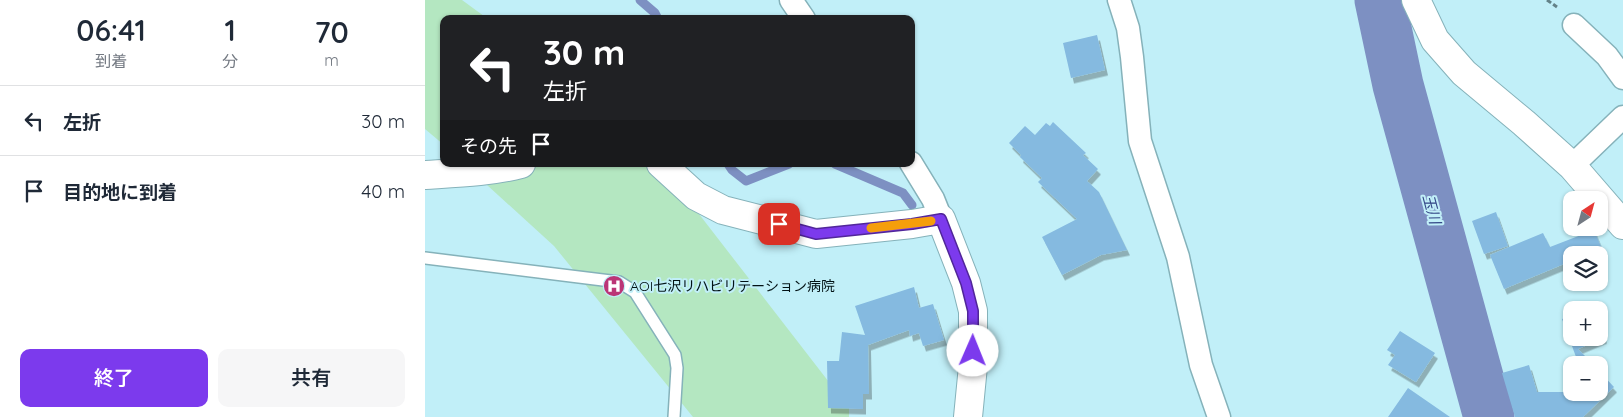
<!DOCTYPE html>
<html lang="ja">
<head>
<meta charset="utf-8">
<style>
  :root { --surface:#fff; --page:#f6f6f7; --text:#1f2937; --muted:#747a83; --line:#e0e1e3; --accent:#7c3aed }
  body { margin:0; font-family:Quicksand,"Noto Sans JP",sans-serif; background:var(--page); color:var(--text); height:100vh; display:flex; flex-direction:column; font-size:19px; white-space:nowrap }
  * { box-sizing:border-box; margin:0 }
  p { font-size:16px; color:var(--muted) }
  .icon { flex:none; width:28px; height:28px; fill:none; stroke:currentColor; stroke-width:2; stroke-linecap:round; stroke-linejoin:round }
  .map { position:relative; flex:1; overflow:hidden }
  .sheet { display:flex; flex-direction:column; background:var(--surface); width:425px }
  .sheet>* { flex:none }
  .guide { position:absolute; left:15px; top:15px; width:475px; height:152px; border-radius:10px; box-shadow:0 1px 4px #0004; background:#202124; color:#fff; overflow:hidden }
  .needle { width:32px; rotate:36deg }
  .buttons { position:absolute; left:1138px; top:191px; display:grid; gap:10px }
  .buttons a { display:grid; place-items:center; width:45px; height:45px; border-radius:10px; background:var(--surface); box-shadow:0 1px 4px #0004; font-size:25px }
  .pin { position:absolute; display:grid; place-items:center; width:42px; height:42px; color:#fff; margin:-21px; border-radius:10px; box-shadow:0 2px 8px #0006 }
  .me { position:absolute; width:55px; margin:-28px; rotate:1deg; stroke-linejoin:round; filter:drop-shadow(0 0 4px #0008) }
  .turn { display:flex; align-items:center; gap:18px; height:105px; padding:0 20px; font-size:22px }
  .turn .icon { width:65px; height:65px; stroke-width:2.5 }
  .turn b { display:block; font-size:35px; line-height:42px }
  .then { display:flex; align-items:center; height:48px; padding:0 20px; background:#0003; gap:10px; font-size:19px }
  .eta { display:flex; justify-content:space-evenly; align-items:center; height:85px; text-align:center }
  .eta b { font-size:30px; font-weight:600; line-height:35px }
  .action { display:flex; gap:10px; margin-top:auto; padding:10px 20px }
  .action a { flex:1; height:58px; border-radius:10px; background:var(--accent); color:#fff; font-size:20px; font-weight:600; line-height:58px; text-align:center }
  .action a+a { background:var(--page); color:var(--text) }
  ul { padding:0; list-style:none }
  li { display:flex; align-items:center; gap:15px; height:70px; padding:0 20px; border-top:1px solid var(--line) }
  li div { flex:1 }
  li b { display:block; font-size:19px }
  li em { font-style:normal }
  main { display:flex; flex:1; min-height:0 }
  .map>svg:first-child { display:block }
</style>
</head>
<body>
<main>
<section class="sheet">
<div class="eta">
<div><b>06:41</b><p>到着</p></div>
<div><b>1</b><p>分</p></div>
<div><b>70</b><p>m</p></div>
</div>
<ul>
<li><svg class="icon" aria-label="left" viewBox="0 0 24 24"><path d="M17 20v-9H6M10 6l-5 5 5 5"/></svg><div><b>左折</b></div><em>30 m</em></li>
<li><svg class="icon" aria-label="arrive" viewBox="0 0 24 24"><path d="M6 21V4h12l-3 4 3 4H6"/></svg><div><b>目的地に到着</b></div><em>40 m</em></li>
</ul>
<div class="action"><a>終了</a><a>共有</a></div>
</section>
<div class="map">
<svg width="1198" height="417" viewBox="0 0 1198 417">
  <defs>
    <filter id="shadow"><feDropShadow dx="3" dy="5.5" stdDeviation="0" flood-color="#0004"/></filter>
  </defs>
  <rect width="100%" height="100%" fill="#c1eff8"/>
  <path fill="#b4e7c1" d="M0,0H37L63,19H19V145L0,129Z
    M39,164H231L250,183L424,408V417H268L129,246Z"/>
  <g fill="none" stroke-linecap="round" stroke-linejoin="round">
    <path stroke="#7d90c2" stroke-width="9" d="M215,0L230,13L233,19
      M303,164L307,170L321,181L364,164
      M410,164L478,193L487,205"/>
    <path stroke="#7d90c2" stroke-width="51" d="M955,0L973,85L1064,417"/>
  </g>
  <path fill="#85bae0" filter="url(#shadow)" d="M672,35L680,70L646,78L638,43Z
    M628,122L661,153L658,155L673,169L662,181L674,192L702,250L676,255L637,275L617,237L652,219L613,182L617,178L595,157L596,155L584,143L600,126L610,135L621,123L625,126Z
    M1071,212L1083,246L1059,254L1047,221Z
    M1169,230L1177,249L1162,255H1146V261L1079,289L1065,255L1118,233L1125,247Z
    M489,287L494,308L508,304L519,340L498,346L494,333L485,336L484,330L443,345L444,394H438V409L403,408L402,361H414L417,332L440,335L430,306Z
    M1146,316V338H1174V325L1179,338L1153,349L1169,365H1154L1137,319Z
    M975,331L1010,353L991,382L963,365L970,355L962,350Z
    M1104,365L1112,392H1174V371L1189,387L1158,417H1090L1077,373Z
    M983,388L1025,417H963Z"/>
  <g fill="none" stroke-linecap="round" stroke-linejoin="round">
    <g stroke="#85b2ba" stroke-width="14">
      <path id="service" d="M0,258L194,282L210,292L250,355L252,368L249,417"/>
    </g>
    <g stroke="#85b2ba" stroke-width="25">
      <path id="minor" d="M366,0L379,19
        M694,0L703,28L707,57L715,141L753,257L776,365L794,417
        M1149,25L1182,56L1198,78
        M486,163L508,199L516,219
        M1147,166L1198,117"/>
    </g>
    <g stroke="#85b2ba" stroke-width="30">
      <path id="tertiary" d="M991,0L1010,40L1039,73L1099,123L1147,166L1198,225
        M236,164L271,196L298,210L391,234L487,224L516,219L541,283L548,311V366L543,417
        M0,175C32,173 65,172 96,164"/>
    </g>
    <path stroke="#638288" stroke-width="3" stroke-dasharray="5 2.5" stroke-linecap="butt" d="M1122,0L1132,7"/>
    <use href="#service" stroke="#fff" stroke-width="11"/>
    <use href="#minor" stroke="#fff" stroke-width="22"/>
    <use href="#tertiary" stroke="#fff" stroke-width="28"/>
  </g>
  <g fill="none" stroke-linecap="round" stroke-linejoin="round">
    <g stroke="#51269a" stroke-width="12">
      <path id="route" d="M354,224L391,234L487,224L516,219L541,283L548,311V351"/>
    </g>
    <use href="#route" stroke="#7c3aed" stroke-width="9"/>
    <path stroke="#f59e0b" stroke-width="9" d="M446,228L506,221"/>
  </g>
  <defs>
    <g id="hospital-disc" transform="scale(1.125)"><circle r="9.5" fill="#bb3576" stroke="#c1eff8"/><path d="M-5-5h3v3.5h4V-5h3V5h-3V1.5h-4V5h-3Z" fill="#fff"/></g>
  </defs>
  <g fill-rule="evenodd">
    <use href="#hospital-disc" x="189" y="286"/>
  </g>
  <g text-anchor="middle" dominant-baseline="central" stroke-width="4" stroke-linejoin="round" paint-order="stroke">
    <g font-size="14" fill="#021215" stroke="#c1eff8" text-anchor="start">
      <text x="205" y="286">AOI七沢リハビリテーション病院</text>
    </g>
    <g font-size="15" font-style="italic" fill="#334786" stroke="#c1eff8">
      <text transform="translate(1007 209) rotate(75)">玉川</text>
    </g>
  </g>
</svg>
<div class="buttons">
<a><svg class="needle" viewBox="-14 -14 28 28"><path d="M0-13l5 13h-10z" fill="#e53935"/><path d="M0 13l5-13h-10z" fill="#747a83"/></svg></a>
<a><svg class="icon" aria-label="layers" viewBox="0 0 24 24"><path d="M12 4l9 5-9 5-9-5zM3 14l9 5 9-5"/></svg></a>
<a>+</a>
<a>−</a>
</div>
<div class="pin" style="left:354px;top:224px;background:#d93025"><svg class="icon" aria-label="arrive" viewBox="0 0 24 24"><path d="M6 21V4h12l-3 4 3 4H6"/></svg></div>
<svg class="me" style="left:548px;top:351px" viewBox="-20 -20 40 40"><circle r="19" fill="#fff"/><path d="M0-13L10 11 0 6-10 11z" fill="#7c3aed"/></svg>
<div class="guide">
<div class="turn"><svg class="icon" aria-label="left" viewBox="0 0 24 24"><path d="M17 20v-9H6M10 6l-5 5 5 5"/></svg><div><b>30 m</b>左折</div></div>
<div class="then">その先<svg class="icon" aria-label="arrive" viewBox="0 0 24 24"><path d="M6 21V4h12l-3 4 3 4H6"/></svg></div>
</div>
</div>
</main>
</body>
</html>
